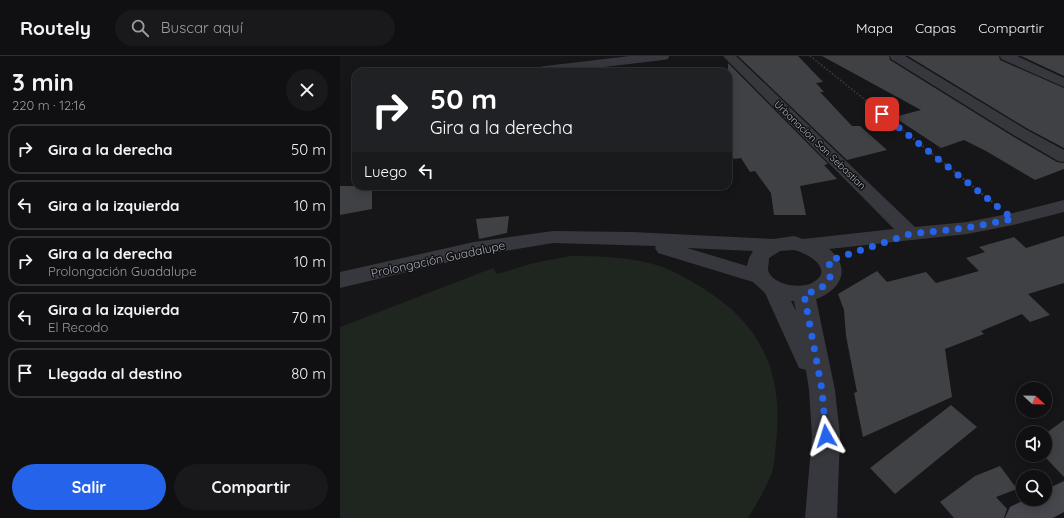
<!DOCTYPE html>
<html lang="es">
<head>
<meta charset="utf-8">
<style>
  :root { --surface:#101012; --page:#19191b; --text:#f1f3f6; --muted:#9c9d9f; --line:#303032; --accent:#2563eb }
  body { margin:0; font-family:Quicksand,sans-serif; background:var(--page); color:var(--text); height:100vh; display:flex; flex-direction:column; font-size:15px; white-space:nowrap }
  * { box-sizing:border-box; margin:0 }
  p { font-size:13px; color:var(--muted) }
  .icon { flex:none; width:22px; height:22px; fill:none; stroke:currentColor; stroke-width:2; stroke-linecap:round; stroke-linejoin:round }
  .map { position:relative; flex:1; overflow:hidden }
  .panel { display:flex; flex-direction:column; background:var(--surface); width:340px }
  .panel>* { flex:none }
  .top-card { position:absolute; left:12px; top:12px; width:380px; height:122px; border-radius:12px; box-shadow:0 2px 10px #0003,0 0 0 1px var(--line); background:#202124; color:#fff; overflow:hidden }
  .needle { width:26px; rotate:112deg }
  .tools { position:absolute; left:676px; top:326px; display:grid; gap:8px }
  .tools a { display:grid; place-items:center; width:36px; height:36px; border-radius:50%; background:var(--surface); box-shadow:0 2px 10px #0003,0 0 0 1px var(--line); font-size:20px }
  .pin { position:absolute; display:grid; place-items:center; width:34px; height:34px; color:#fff; margin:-17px; border-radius:8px; box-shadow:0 2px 6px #0006 }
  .me { position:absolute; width:44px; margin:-22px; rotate:354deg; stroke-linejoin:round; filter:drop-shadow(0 0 3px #0008) }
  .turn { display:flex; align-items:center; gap:14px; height:84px; padding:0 12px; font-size:18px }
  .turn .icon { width:52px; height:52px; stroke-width:2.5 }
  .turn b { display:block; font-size:28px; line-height:34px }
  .then { display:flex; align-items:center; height:38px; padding:0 12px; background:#0003; gap:8px; font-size:15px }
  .round { display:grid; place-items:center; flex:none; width:42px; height:42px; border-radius:21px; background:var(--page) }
  .head { display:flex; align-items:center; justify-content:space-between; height:68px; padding:0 12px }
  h1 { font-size:24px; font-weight:800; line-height:30px }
  .button { display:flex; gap:8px; margin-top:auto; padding:8px 12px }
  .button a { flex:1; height:46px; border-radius:24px; background:var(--accent); color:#fff; font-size:16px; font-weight:800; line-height:46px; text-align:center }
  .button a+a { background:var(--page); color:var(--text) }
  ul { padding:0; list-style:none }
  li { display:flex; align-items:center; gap:12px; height:50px; margin:0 8px 6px; padding:0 4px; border:2px solid var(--line); border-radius:12px }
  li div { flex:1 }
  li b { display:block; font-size:15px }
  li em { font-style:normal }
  header { display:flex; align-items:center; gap:24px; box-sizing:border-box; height:56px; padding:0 20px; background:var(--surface); border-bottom:1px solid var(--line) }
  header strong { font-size:19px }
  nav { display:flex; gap:22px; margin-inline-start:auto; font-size:14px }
  .search { width:280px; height:36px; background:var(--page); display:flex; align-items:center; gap:10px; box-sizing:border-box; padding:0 14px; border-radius:22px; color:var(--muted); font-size:15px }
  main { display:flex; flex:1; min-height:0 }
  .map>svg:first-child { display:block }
</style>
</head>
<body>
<header>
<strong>Routely</strong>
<div class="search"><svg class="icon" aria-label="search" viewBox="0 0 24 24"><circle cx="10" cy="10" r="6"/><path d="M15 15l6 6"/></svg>Buscar aquí</div>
<nav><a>Mapa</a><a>Capas</a><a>Compartir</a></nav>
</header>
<main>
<section class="panel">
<div class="head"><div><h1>3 min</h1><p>220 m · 12:16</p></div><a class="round"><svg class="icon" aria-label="close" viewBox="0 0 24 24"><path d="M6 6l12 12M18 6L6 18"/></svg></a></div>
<ul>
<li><svg class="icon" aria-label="right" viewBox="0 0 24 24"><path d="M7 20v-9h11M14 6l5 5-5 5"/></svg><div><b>Gira a la derecha</b></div><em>50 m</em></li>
<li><svg class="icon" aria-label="left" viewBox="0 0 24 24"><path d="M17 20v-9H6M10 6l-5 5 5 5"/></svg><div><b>Gira a la izquierda</b></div><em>10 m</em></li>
<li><svg class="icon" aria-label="right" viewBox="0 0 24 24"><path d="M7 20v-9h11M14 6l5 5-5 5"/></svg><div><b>Gira a la derecha</b><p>Prolongación Guadalupe</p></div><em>10 m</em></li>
<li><svg class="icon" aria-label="left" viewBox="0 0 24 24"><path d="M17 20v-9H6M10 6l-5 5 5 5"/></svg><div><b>Gira a la izquierda</b><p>El Recodo</p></div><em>70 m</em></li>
<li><svg class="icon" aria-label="arrive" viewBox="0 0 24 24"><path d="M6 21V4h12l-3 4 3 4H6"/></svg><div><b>Llegada al destino</b></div><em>80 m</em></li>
</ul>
<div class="button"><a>Salir</a><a>Compartir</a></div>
</section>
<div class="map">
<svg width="724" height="462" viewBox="0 0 724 462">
  <rect width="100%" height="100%" fill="#161618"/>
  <path fill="#1e261f" d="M230,200C260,200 291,201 320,210C334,215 348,223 361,231C421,267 444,317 436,386C435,395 435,405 433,413C429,427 416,449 408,462H0V271L153,212L157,218L194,207Z"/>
  <path fill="#404145" d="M398,0H458L483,26L476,27L484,36H480L512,70H520L547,94L507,104Z
    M482,0H549L550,4L674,81L717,106L724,107V113L695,124L646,95L624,84L601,92L554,61L581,54Z
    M568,0H659L660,4L724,32V92L688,73Z
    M681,0H724V20Z
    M388,7L488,108L484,109L497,123L460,130L466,159H434L431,137L415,115L410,116L401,102L394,103L388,93Z
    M0,130H32V153L0,159Z
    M169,160L167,177L139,183L136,163Z
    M724,180V227L688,238L710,259L690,266L682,258L641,275L644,278L605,293L612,341L523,381L514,337L517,336L506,280L504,254L498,238L537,215L547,226L586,216L596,227L639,215L626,202L645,196L639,191L674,181L686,192Z
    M611,349L637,371L555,438L530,412Z
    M724,364V421L705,401V378Z
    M660,410L677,433L656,441L667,453L664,462H614L600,446L635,420Z"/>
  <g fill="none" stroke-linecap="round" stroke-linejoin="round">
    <path stroke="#3d3f44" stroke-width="1.5" stroke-dasharray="1.5 2" stroke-linecap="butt" d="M470,0L572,81"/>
    <path stroke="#3d3f44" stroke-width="2" stroke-dasharray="1.5 2.5" stroke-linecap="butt" d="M570,80L656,149"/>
    <path fill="#37383d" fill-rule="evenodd" d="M290,0H329L328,3L323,4L222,16H200L198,14L200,11L205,10Z
      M383,0H396L575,171L627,166L673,157L724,144V156L673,169L627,178L489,193C512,212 501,234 476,243L495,334L500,380L497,462H465L472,380L469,334L466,314L459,312L425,237L413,226L318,197L315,192L316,190L213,187L134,200L0,232V216L134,186L213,175L292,176L434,183L454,180L463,183L554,173ZM347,192L413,195L409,202L407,210ZM454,194C468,197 496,214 472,227C460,233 432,229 428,214C428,211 429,206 429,202L440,195ZM451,245H454L456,255Z
      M550,0H565L687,74L724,94V106L718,105L675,80L551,3Z
      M660,0H677L724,22V31L661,3Z"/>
    <path fill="#45474d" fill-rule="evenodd" d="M724,425V456L713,462H665L670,451L686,443H705V434Z"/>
  </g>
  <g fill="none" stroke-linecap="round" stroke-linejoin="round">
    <path stroke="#2563eb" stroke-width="7" stroke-dasharray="0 12.6" d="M486,380L482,334L464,238C482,234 497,225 488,205L570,178L626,172L673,163L542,58"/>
  </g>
  <g text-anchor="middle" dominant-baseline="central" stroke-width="3" stroke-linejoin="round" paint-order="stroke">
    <g font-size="10" fill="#a8adb8" stroke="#111113">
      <text transform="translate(480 89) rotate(44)">Urbanacíon San Sebastian</text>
    </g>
    <g font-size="12" fill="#a8adb8" stroke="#111113">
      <text transform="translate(98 203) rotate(-12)">Prolongación Guadalupe</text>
    </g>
  </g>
</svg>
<div class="tools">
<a><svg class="needle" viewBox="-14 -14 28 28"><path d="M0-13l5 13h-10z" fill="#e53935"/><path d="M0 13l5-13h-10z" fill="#9c9d9f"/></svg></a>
<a><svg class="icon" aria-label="sound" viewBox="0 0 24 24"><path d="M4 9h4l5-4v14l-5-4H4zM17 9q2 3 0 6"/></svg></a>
<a><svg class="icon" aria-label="search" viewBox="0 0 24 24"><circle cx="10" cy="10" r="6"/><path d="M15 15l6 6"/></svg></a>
</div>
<div class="pin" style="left:542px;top:58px;background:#d93025"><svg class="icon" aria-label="arrive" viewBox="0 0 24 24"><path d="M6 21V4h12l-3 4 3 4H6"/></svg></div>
<svg class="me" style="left:486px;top:380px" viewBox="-20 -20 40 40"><path d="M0-17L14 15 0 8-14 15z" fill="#2563eb" stroke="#fff" stroke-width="4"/></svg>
<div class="top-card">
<div class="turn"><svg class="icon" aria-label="right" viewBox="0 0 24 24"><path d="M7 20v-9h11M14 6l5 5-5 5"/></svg><div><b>50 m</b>Gira a la derecha</div></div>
<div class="then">Luego<svg class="icon" aria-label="left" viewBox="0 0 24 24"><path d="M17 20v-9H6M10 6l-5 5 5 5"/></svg></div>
</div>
</div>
</main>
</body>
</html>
